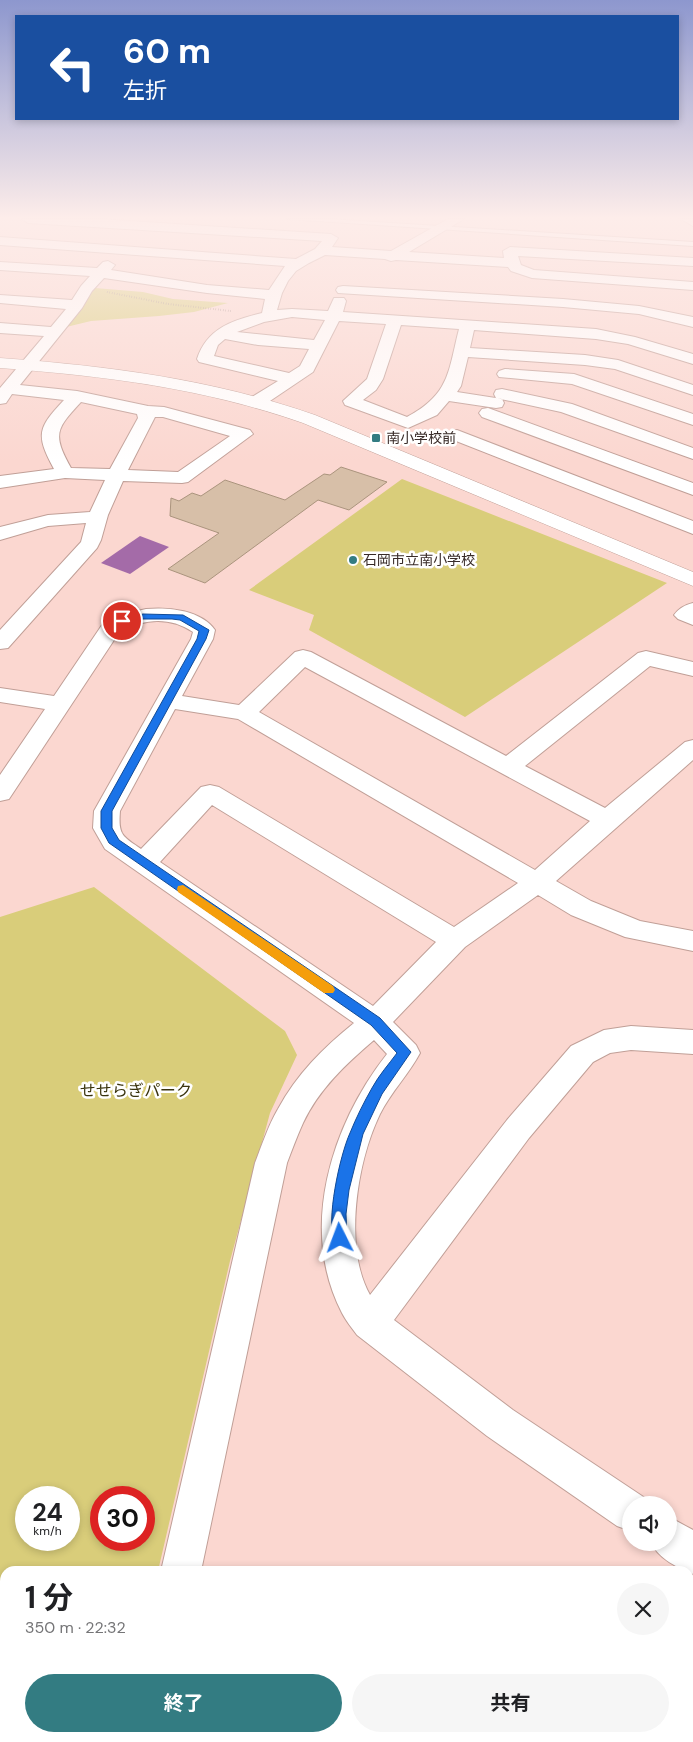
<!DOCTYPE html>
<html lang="ja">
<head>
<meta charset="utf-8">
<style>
  :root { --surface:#fff; --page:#f6f6f6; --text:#202124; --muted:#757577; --accent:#337c82 }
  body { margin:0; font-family:"DM Sans","Noto Sans JP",sans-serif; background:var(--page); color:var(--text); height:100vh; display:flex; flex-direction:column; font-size:19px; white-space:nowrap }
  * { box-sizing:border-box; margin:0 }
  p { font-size:16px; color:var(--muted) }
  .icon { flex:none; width:28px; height:28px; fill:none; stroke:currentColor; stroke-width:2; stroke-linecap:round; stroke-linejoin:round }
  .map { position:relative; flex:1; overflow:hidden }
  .panel { position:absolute; left:0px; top:1566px; width:694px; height:176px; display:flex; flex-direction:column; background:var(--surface); border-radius:15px 15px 0 0; box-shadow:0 2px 8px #0003 }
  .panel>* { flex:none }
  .banner { position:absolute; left:15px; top:15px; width:664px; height:105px; border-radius:0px; box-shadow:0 2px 8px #0003; background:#1a4fa0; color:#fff; overflow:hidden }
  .buttons { position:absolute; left:622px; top:1496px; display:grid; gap:10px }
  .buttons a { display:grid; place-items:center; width:55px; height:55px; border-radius:50%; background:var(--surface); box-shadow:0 2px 8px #0003; font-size:25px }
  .speed { position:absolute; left:15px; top:1486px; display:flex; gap:10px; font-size:25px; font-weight:700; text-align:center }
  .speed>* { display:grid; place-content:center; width:65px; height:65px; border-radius:50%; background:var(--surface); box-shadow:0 2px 8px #0003; line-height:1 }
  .speed small { font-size:12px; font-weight:400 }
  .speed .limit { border:8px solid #d22; background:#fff; color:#111 }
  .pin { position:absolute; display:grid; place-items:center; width:42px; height:42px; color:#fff; margin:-21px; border:2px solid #fff; border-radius:50%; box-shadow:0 1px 5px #0007 }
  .me { position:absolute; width:55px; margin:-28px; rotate:357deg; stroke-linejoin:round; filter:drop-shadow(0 0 4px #0008) }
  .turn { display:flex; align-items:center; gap:18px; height:105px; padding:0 25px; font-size:22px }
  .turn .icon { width:65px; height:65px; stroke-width:2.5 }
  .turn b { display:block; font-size:35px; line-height:42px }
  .round { display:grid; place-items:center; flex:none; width:52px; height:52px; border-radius:26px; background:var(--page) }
  .headline { display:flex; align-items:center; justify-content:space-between; height:85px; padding:0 25px }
  h1 { font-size:30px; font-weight:700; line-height:38px }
  .primary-button { display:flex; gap:10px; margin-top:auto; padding:10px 25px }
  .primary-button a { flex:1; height:58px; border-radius:30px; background:var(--accent); color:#fff; font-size:20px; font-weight:700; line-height:58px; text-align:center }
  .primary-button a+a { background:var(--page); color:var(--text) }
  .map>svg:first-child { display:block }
</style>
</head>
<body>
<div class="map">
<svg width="693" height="1742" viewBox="0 0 693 1742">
  <rect width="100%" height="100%" fill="#fbd7d0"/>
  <path fill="#d9cd7a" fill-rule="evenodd" d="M95,288L143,292L173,299L228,303L194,312L159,316L91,321L62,328Z
    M402,479L667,583L465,717L309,630L314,615L249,590Z
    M94,887L285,1031L297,1055L270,1113L230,1261L158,1571H5V1729L0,1734V917ZM26,1498H69V1540H26ZM101,1498H144V1540H101Z"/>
  <path fill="#a46ba8" d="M140,536L169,547L130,574L101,563Z"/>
  <path fill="#d7bfa8" stroke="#aa947d" d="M341,467L387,482L349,510L318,500L205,583L168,569L219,533L170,516L171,498L179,501L192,493L201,496L225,480L285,500L324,474L330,475Z"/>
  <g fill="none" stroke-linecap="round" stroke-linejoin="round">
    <g stroke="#c09f97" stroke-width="2">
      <path id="lane" d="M287,219H328L693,242V246Z"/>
    </g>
    <g stroke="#c09f97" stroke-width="2">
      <path id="street" d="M22,219H99L331,234L338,238L332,247L391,251L448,219H464L409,252L504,258L503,251L510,247L693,258V266L518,256L521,265L534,270L693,282V290L532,278L511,271L508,267L396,260L391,261L385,259L325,255L309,263L296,271L288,281L282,293L277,310L292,309L328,311L334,298H344L346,301L343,312L596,329L635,337L693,354V364L628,344L596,339L474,330L470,348L585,355L618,360L693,385V395L615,369L585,365L468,357L461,386L457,392L502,399L504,403L502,407L496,408L449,401L437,415L408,428L345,405L343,401L367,379L386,324L339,321L313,372L264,405H252L250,401L252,397L278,381L199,362L197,359C207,328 233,320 262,313L265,299L207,293L104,278L92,291L82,308L20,385L77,391L148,406L164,407L250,430L253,434L188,482L182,483L123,481L108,515L101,540L97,548L8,648L0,649V630L81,542L86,523L48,526L0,540V527L48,515L90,512L105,480L65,478L0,488V476L54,469C35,434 38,428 64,400L12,394L6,403L0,404V388L44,336L0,333V323L51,327L66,309L0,303V295L72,300L81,286L90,276L0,270V262L97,268L103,262L108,261L115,265L111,270L207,285L269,290L285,266L0,245V237L296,259L315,249L322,241L28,223ZM292,317L325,320L314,340L237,332L264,322ZM401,325L459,329C448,372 450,394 407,417L363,400L376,390L383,379ZM225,339L258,345L309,349L300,366L289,373L214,356L218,345ZM81,402L137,414L138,418L110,469L71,468C52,434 56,429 81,402ZM155,417H163L230,436L178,472L128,470Z
        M681,219H693V226Z
        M343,286L563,299L639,306L693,317V327L639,314L563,307L338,293L336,290L338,287Z
        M505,369L574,374L693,414V425L572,384L499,377L497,374L499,371Z
        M502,389L572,404L693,448V459L561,412L496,398L494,394L496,390Z
        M488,408L693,483V495L482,417L479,413L482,409Z
        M457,430L693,521V534L451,439L448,435L451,431Z
        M693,603V625L678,619L674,615C679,608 685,605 693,603Z
        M146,609C169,607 201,610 215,630L213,639L182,696L239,705L295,652L303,650L311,652L506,756L638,653L646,651L693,662V676L650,666L525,766L605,808L685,742L693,740V760L556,881L591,901L640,921L693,931V951L625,937L571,915L538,895L465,947L393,1022L416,1045L420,1053C409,1074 391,1092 380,1114C357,1162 343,1247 370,1295L507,1120L571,1046L604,1030L631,1026L693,1030V1054L631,1050L610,1053L593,1062L529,1138L394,1320L513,1410L645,1498L648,1505H631V1531L617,1526L487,1436L357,1335C352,1328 346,1321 342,1313C298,1228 332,1124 387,1054L374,1040C346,1064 319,1089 303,1123C297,1136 292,1150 287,1163L201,1571H161L255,1163C262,1145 268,1126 278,1109C297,1074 323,1048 354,1023L105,849L93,828L94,811L191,639L193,632C169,616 145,619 120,631L9,799L0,801V775L45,709L0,702V688L54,696L104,622L121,615ZM305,667L590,821L535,870L259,712ZM175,709L238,719L518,883L454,927L219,787L210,785L201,787L141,849C122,836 118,835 120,811ZM212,805L436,942L373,1006L160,862Z
        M669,1517L693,1530V1574C679,1568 658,1559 651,1542H669Z
        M12,1738H59L57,1742H10Z"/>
    </g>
    <g stroke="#c09f97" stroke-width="1">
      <path id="secondary" d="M0,358C109,366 211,379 315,415L693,572V586L303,423C203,388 105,376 0,368Z"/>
    </g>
    <path stroke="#967e79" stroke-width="2" stroke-dasharray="0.5 2" stroke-linecap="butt" d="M107,292L168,304L231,311"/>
    <use href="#lane" fill="#fff" fill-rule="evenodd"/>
    <use href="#street" fill="#fff" fill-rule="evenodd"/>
    <use href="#secondary" fill="#fff" fill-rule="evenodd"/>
  </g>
  <linearGradient id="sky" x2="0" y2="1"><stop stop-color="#8d97ce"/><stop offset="0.47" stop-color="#fdedea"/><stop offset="1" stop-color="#fdedea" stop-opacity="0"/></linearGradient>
  <rect width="693" height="463" fill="url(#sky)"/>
  <path fill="#1a73e8" stroke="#114b97" d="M143,614L183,615L209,630L206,639L112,811V828L119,840L380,1018L411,1052L382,1094L363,1134L349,1190L346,1214L347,1238L345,1243L340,1245L335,1243C325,1222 340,1155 350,1133C356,1118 364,1102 372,1088C379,1075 389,1064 397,1053L371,1025L109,843L101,828V811L197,639L199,631L180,620L172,619H143L122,624L117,621L119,619Z"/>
  <path fill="#f59e0b" d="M183,885L333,986L335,990L333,993H324L178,892L177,889L178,886Z"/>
  <g fill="#337c82" stroke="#fff" stroke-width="2">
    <rect x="371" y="433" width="10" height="10" rx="2.5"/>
    <circle cx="353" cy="560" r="5"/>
  </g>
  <g text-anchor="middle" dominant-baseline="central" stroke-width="5" stroke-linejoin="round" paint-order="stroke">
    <g font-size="14" fill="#382b28" stroke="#fff" text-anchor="start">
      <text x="386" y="438">南小学校前</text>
      <text x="363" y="560">石岡市立南小学校</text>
    </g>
    <g font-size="16" fill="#3a340e" stroke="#fff">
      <text x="136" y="1090">せせらぎパーク</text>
    </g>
  </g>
</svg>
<div class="buttons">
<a><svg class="icon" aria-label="sound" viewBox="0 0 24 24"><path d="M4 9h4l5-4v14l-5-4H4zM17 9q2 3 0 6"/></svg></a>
</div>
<div class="speed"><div>24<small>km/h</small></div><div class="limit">30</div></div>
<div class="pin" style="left:122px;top:621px;background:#d93025"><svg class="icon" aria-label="arrive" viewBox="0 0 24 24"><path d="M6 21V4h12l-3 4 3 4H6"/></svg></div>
<svg class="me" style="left:340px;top:1238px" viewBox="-20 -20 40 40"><path d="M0-17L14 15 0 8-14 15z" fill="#1a73e8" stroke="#fff" stroke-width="4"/></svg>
<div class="banner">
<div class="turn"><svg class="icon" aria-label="left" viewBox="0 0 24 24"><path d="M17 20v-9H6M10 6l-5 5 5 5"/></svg><div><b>60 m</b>左折</div></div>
</div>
<section class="panel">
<div class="headline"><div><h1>1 分</h1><p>350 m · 22:32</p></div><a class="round"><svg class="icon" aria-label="close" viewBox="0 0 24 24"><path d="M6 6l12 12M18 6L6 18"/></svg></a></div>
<div class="primary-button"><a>終了</a><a>共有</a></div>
</section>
</div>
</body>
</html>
